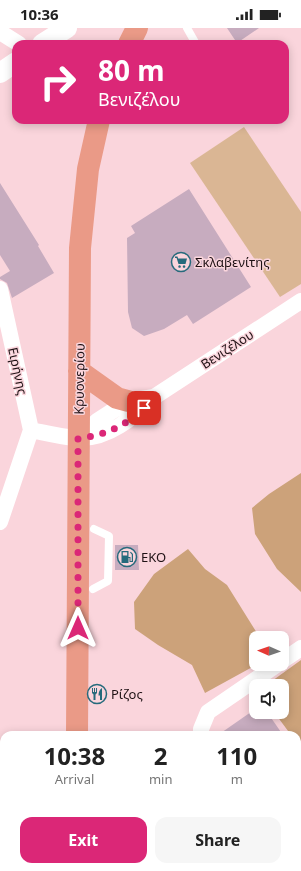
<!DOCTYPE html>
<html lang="en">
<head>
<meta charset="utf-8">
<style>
  :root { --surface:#fff; --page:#f6f6f6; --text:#222; --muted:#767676; --accent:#db2777 }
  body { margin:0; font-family:"Noto Sans",sans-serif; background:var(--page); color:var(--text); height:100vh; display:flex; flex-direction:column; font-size:15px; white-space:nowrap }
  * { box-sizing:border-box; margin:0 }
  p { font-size:13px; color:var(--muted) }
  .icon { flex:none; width:22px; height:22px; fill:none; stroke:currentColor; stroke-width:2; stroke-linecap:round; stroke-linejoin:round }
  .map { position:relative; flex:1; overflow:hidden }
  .drawer { position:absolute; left:0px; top:703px; width:301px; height:140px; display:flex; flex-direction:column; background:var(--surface); border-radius:12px 12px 0 0; box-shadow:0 2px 10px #0003 }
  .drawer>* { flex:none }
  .banner { position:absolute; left:12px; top:12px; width:277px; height:84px; border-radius:12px; box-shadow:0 2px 10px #0003; background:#db2777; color:#fff; overflow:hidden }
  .needle { width:26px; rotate:272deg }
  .fabs { position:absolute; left:249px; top:603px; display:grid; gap:8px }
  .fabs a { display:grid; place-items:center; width:40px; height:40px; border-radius:8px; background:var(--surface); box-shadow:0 2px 10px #0003; font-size:20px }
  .pin { position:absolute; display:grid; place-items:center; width:34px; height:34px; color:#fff; margin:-17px; border-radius:8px; box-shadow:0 2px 6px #0006 }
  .me { position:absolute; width:44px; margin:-22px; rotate:0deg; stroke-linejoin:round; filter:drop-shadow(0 0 3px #0008) }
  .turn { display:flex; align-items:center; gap:14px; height:84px; padding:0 20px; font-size:18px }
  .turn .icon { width:52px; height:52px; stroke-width:2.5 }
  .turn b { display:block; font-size:28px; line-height:34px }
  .eta { display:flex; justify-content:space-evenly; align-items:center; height:68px; text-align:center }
  .eta b { font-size:24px; font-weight:700; line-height:28px }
  .action { display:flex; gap:8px; margin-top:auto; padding:8px 20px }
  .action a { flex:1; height:46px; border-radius:12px; background:var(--accent); color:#fff; font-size:16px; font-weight:700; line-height:46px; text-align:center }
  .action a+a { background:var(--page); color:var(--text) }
  .status { display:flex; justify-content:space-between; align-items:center; height:28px; padding:0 20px; background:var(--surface); direction:ltr }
  .status svg { height:11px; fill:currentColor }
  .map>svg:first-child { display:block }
</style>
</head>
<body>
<div class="status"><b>10:36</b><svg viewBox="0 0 49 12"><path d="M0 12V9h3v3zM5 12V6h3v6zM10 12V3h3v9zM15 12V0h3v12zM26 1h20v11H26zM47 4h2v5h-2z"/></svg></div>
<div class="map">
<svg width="301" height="843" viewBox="0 0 301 843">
  <rect width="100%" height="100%" fill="#fad5dc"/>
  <path fill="#dab694" d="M244,99L301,184V256L280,269L190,135Z"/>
  <path fill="#cca27a" d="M301,445V564L277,541L255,506L252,480L269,466Z
    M188,521L205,541L227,557L260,610H256V636H258L205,665L192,637L158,617L135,601L134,574L154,546Z
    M301,632V720L297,715V707H291L274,684H282V658H265Z"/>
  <path fill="#c7acbf" d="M227,0H259L237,15Z
    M0,155L39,217L38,218L54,245L12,270L7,255L0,251V249L10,243L0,227Z
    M189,161L251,259L193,296L187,287L164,301L144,308L132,300L128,284L127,210L135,205L131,198Z
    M115,517H138L139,542H115Z
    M251,684H267L283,707H218Z"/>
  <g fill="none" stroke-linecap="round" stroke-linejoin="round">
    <path stroke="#fff" stroke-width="8" d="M187,0L196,16
      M93,561L108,553L109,508L94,501"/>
    <path stroke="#fff" stroke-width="16" d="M0,4L19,16
      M0,261L31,402
      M154,369L301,273
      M31,402C46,405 62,409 77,410C108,412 134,389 154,369L128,373L97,393L78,411
      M0,494L31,402
      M282,633L301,620
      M201,707V701L208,684L278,636
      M0,736L4,740
      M297,760L301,758
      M0,829H4
      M234,839L236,843
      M200,843L202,839"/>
    <path stroke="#fff" stroke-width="20" d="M42,16L67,0
      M0,45L16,34"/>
    <path stroke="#ea9a87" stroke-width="22" d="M129,16L137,0
      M79,343L117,370L128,373
      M77,707L80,220L88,141L99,92
      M76,843V839"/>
  </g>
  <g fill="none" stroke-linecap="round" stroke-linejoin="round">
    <path stroke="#db2777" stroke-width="7" stroke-dasharray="0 12.6" d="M78,600V411C106,406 123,400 144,380"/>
  </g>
  <defs>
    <g id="supermarket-ring" transform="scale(1)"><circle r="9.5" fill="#fad5dc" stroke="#266a7c" stroke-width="1.5"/><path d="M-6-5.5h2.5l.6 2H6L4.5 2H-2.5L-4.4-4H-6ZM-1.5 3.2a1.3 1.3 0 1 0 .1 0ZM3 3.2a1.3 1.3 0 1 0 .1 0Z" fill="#266a7c"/></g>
    <g id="fuel-ring" transform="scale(1)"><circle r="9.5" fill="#fad5dc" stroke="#266a7c" stroke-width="1.5"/><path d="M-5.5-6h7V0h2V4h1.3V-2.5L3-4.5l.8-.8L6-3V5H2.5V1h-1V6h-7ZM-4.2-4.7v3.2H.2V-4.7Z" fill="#266a7c"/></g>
    <g id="restaurant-ring" transform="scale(1)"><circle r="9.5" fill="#fad5dc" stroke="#266a7c" stroke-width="1.5"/><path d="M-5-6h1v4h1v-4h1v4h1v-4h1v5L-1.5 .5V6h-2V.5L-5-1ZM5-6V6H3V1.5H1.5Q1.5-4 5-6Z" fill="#266a7c"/></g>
  </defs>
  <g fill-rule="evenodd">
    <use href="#supermarket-ring" x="181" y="234"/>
    <use href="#fuel-ring" x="127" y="529"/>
    <use href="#restaurant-ring" x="97" y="666"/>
  </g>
  <g text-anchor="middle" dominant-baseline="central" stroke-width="3" stroke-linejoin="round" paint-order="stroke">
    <g font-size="13" fill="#1f1215" stroke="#fad5dc" text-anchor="start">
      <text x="195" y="234">Σκλαβενίτης</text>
      <text x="141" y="529">EKO</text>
      <text x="111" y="666">Ρίζος</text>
    </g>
    <g font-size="13" fill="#1f1215" stroke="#fad5dc">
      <text transform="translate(227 321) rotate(-33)">Βενιζέλου</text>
      <text transform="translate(18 343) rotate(78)">Ειρήνης</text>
      <text transform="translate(79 351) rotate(-89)">Κρυονερίου</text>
    </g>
  </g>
</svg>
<div class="fabs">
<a><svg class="needle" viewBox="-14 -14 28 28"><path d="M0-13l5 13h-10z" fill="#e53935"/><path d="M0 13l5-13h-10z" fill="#767676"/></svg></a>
<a><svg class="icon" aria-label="sound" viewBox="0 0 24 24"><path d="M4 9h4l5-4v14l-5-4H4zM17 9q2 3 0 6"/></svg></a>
</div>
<div class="pin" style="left:144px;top:380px;background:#d93025"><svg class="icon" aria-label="arrive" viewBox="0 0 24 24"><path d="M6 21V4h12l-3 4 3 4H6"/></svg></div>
<svg class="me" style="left:78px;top:600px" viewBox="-20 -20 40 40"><path d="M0-17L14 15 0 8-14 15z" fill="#db2777" stroke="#fff" stroke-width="4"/></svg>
<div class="banner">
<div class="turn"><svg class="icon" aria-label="right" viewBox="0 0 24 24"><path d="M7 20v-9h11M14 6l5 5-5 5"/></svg><div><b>80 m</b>Βενιζέλου</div></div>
</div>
<section class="drawer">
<div class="eta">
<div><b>10:38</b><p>Arrival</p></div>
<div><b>2</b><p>min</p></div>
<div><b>110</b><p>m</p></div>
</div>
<div class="action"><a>Exit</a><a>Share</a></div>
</section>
</div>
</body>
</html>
